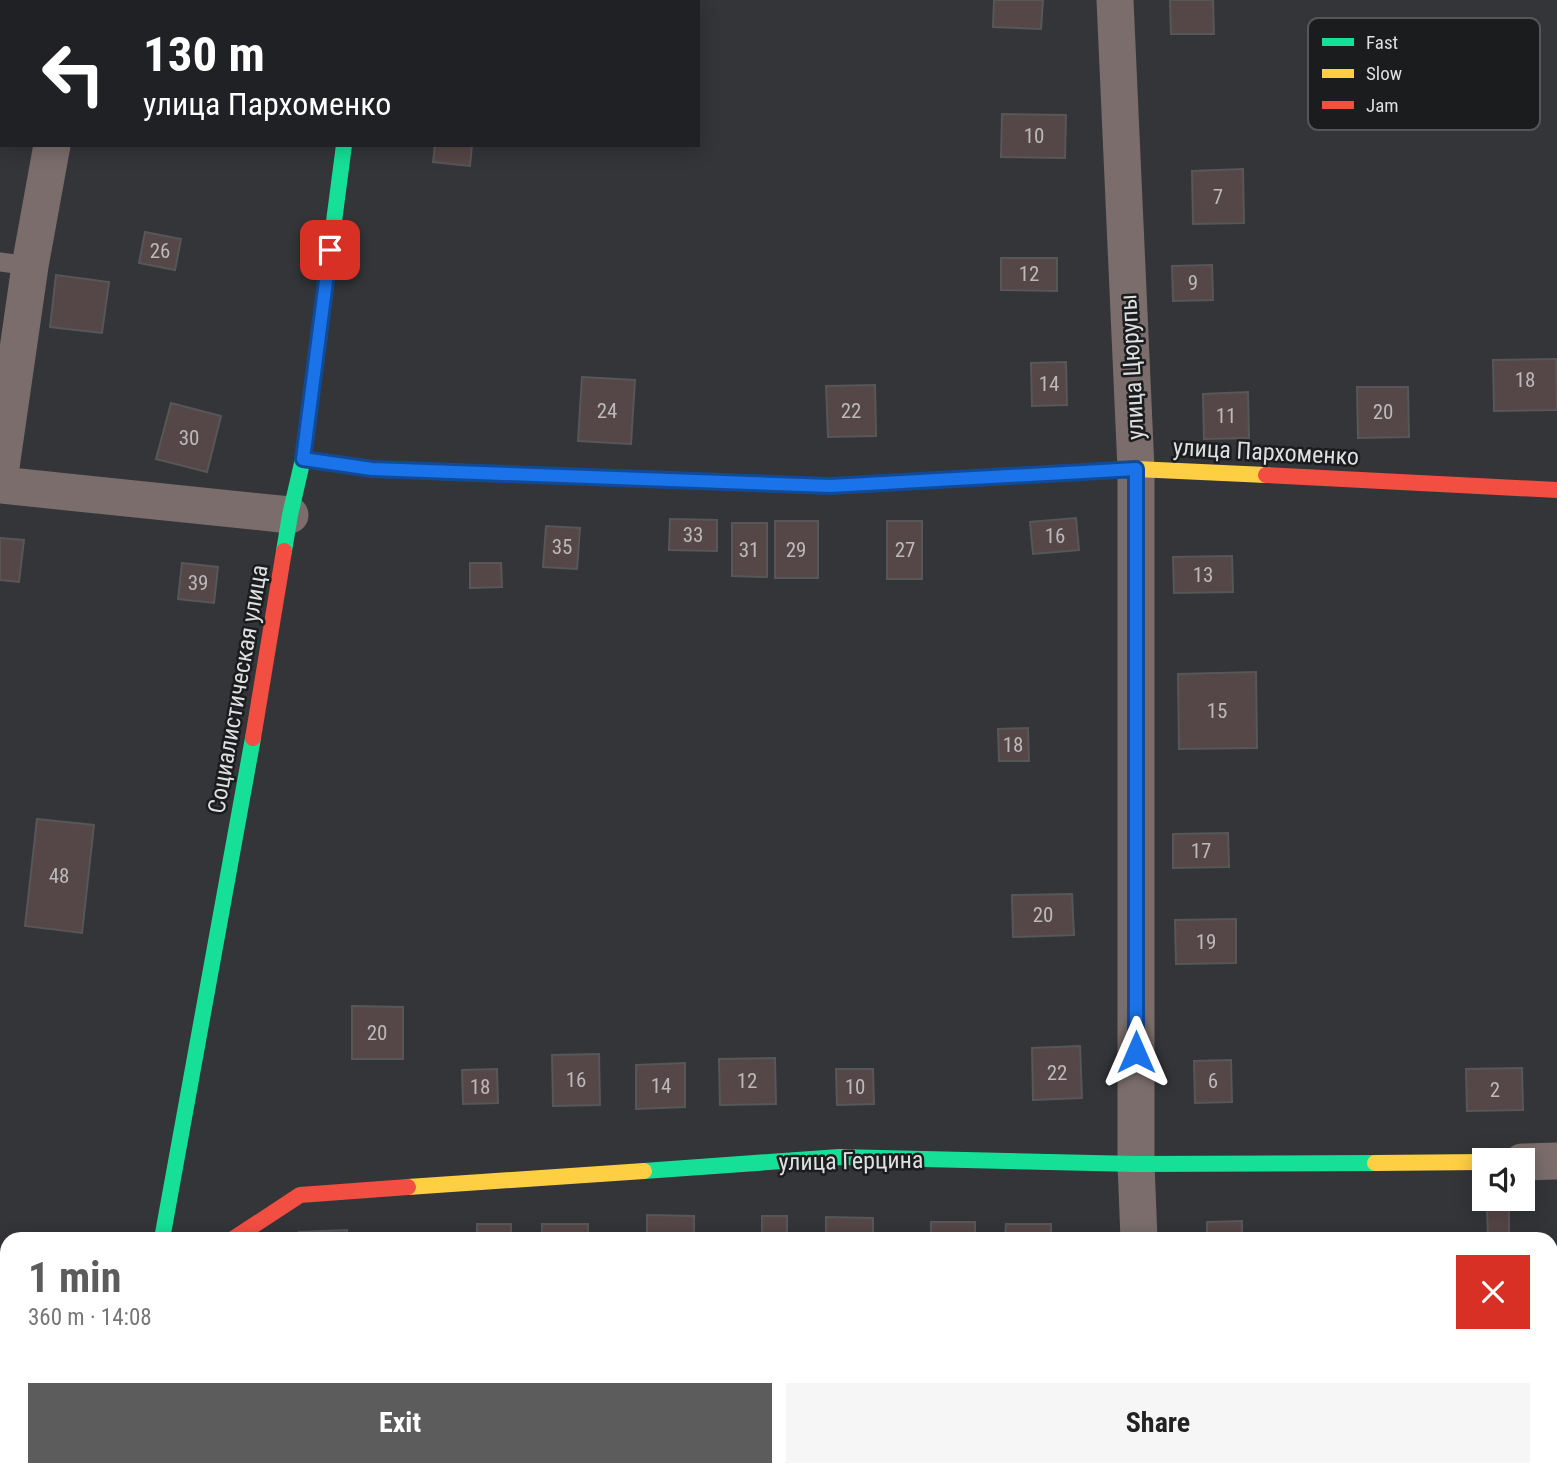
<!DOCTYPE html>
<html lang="en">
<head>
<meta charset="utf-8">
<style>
  :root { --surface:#fff; --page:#f6f6f6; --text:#222; --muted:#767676; --accent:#5c5c5d }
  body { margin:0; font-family:"Roboto Condensed",sans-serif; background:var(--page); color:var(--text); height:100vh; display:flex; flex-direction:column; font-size:26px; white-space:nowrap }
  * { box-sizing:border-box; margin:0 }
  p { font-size:23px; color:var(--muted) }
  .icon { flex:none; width:38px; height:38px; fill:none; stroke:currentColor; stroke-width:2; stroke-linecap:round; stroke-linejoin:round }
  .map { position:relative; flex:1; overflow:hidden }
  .panel { position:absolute; left:0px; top:1232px; width:1558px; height:245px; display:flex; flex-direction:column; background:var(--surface); border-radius:21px 21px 0 0; box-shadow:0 4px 18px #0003 }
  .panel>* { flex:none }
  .banner { position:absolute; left:0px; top:0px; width:700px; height:147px; box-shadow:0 4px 18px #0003; background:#202124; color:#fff; overflow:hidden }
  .fabs { position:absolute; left:1472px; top:1148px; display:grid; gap:14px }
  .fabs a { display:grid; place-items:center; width:63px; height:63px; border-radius:0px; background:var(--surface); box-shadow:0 4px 18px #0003; font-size:35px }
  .pin { position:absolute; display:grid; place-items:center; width:60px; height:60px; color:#fff; margin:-30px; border-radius:14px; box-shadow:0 4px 10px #0006 }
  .me { position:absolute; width:77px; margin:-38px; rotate:0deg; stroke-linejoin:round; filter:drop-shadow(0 0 5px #0008) }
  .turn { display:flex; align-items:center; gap:24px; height:147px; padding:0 28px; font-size:32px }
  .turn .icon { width:91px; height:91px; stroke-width:2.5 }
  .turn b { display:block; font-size:49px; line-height:60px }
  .round { display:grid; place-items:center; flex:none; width:74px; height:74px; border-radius:0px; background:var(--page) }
  .overview { display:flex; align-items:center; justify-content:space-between; height:119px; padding:0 28px }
  h1 { font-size:42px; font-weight:700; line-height:52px; color:var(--accent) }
  .button { display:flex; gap:14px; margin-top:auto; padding:14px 28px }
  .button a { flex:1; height:80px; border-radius:0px; background:var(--accent); color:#fff; font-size:28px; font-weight:700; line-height:80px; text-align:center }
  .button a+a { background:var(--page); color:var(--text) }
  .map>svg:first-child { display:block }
</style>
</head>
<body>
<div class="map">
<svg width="1557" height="1477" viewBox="0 0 1557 1477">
  <rect width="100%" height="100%" fill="#333538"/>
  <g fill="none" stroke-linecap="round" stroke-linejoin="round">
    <path stroke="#052131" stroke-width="10" d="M0,1430L7,1426"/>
  </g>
  <path fill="#554647" stroke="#575758" stroke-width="2" d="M994,0H1043L1041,29L993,27Z
    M1170,0H1213L1214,34H1171Z
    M0,33H2V117H0Z
    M1002,114L1066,115L1065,158L1001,157Z
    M435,145H472L470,166L433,162Z
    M1243,169L1244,223L1193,224L1192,171Z
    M145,232L181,239L175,270L139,263Z
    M1001,258H1057V291L1001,290Z
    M1212,265L1213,300L1173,301L1172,266Z
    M56,275L109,282L102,333L50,327Z
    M1556,359L1557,410L1494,411L1493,360Z
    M1066,362L1067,405L1032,406L1031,363Z
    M582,377L635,380L631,444L578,441Z
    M875,385L876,436L828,437L826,386Z
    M1357,387H1408L1409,437L1358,438Z
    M1248,392L1249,438L1204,439L1203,394Z
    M171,403L221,416L207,472L156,459Z
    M1076,518L1079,550L1033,554L1030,522Z
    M670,519L717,520V551L669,550Z
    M775,521H818V578H775Z
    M887,521H922V579H887Z
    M732,523H767V577L732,576Z
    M546,526L580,528L577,569L543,567Z
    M0,538L24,540L19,582L0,580Z
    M1232,556L1233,592L1174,593L1173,557Z
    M182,563L218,567L214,603L178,599Z
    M470,563H501L502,587L470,588Z
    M1256,672L1257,748L1179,749L1178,674Z
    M1028,728L1029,761H999L998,729Z
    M37,819L94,825L82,933L25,926Z
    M1228,833L1229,867L1173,868V834Z
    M1072,894L1074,935L1013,937L1012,895Z
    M1236,919V963L1176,964L1175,920Z
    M352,1006L403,1007V1059H352Z
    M1080,1046L1082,1098L1033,1100L1032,1048Z
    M599,1054L600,1105L553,1106L552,1055Z
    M775,1058L776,1104L720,1105L719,1059Z
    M1231,1060L1232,1102L1195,1103L1194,1061Z
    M685,1063V1107L636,1109V1065Z
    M1522,1068L1523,1110L1467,1111L1466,1069Z
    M497,1069L498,1103L463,1104L462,1070Z
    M836,1069H873L874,1104L837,1105Z
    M1509,1207V1239H1488L1487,1208Z
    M647,1215L694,1216V1239H647Z
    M762,1216H787V1239H762Z
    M826,1217L873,1218V1239H826Z
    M1242,1221V1239H1207V1222Z
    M931,1222H975V1239H931Z
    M477,1224H511V1239H477Z
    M542,1224H588V1239H542Z
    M1006,1224H1051V1239H1005Z
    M347,1230V1239H299V1232Z
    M1209,1470H1266V1477H1210Z"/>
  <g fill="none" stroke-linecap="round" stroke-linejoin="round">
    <path stroke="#7a6d6b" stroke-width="19" d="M0,262L30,266"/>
    <path stroke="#7a6d6b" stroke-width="37" d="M1115,0L1136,469V1164L1139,1239
      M67,2V0
      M0,474L30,266L52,145
      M0,485L290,515
      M1522,1162L1557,1161
      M1148,1470V1477"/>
    <path stroke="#16e098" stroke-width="16" d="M363,0V2
      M303,459L372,469L830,486L845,485
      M284,551L290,515L303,459L344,145
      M644,1171L839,1157L1136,1164L1375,1163
      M162,1239L253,738
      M120,1477L121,1470"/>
    <path stroke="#ffcf43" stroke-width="16" d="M845,485L1136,469L1266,475
      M1375,1163L1484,1162
      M408,1187L644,1171"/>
    <path stroke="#f24e42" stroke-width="16" d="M1266,475L1557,490
      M253,738L284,551
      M233,1239L300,1195L408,1187"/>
  </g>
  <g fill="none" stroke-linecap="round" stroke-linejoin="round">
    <g stroke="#114b97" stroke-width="18">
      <path id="route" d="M330,250L303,459L372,469L830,486L1136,469V1052"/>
    </g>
    <use href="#route" stroke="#1a73e8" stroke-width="12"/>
  </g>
  <g text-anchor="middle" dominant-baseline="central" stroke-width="5" stroke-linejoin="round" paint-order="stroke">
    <g font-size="21" fill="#bbb9ba">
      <text x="1034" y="136">10</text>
      <text x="1218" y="197">7</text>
      <text x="160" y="251">26</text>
      <text x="1029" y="274">12</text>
      <text x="1193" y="283">9</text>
      <text x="1525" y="380">18</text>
      <text x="1049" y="384">14</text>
      <text x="607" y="411">24</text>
      <text x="851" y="411">22</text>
      <text x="1383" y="412">20</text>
      <text x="1226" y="416">11</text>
      <text x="189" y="438">30</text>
      <text x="693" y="535">33</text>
      <text x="1055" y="536">16</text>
      <text x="562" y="547">35</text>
      <text x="749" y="550">31</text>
      <text x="796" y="550">29</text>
      <text x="905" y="550">27</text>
      <text x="1203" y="575">13</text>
      <text x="198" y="583">39</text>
      <text x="1217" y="711">15</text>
      <text x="1013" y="745">18</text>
      <text x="1201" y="851">17</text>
      <text x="59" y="876">48</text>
      <text x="1043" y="915">20</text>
      <text x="1206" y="942">19</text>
      <text x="377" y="1033">20</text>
      <text x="1057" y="1073">22</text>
      <text x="576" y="1080">16</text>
      <text x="747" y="1081">12</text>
      <text x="1213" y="1081">6</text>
      <text x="661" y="1086">14</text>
      <text x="480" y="1087">18</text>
      <text x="855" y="1087">10</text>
      <text x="1495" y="1090">2</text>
    </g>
    <g font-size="24" fill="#dddfe1" stroke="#1b1c1e">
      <text transform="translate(1132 367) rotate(-93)">улица Цюрупы</text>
      <text transform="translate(1266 452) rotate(3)">улица Пархоменко</text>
      <text transform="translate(238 689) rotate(-80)">Социалистическая улица</text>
      <text transform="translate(851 1161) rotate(-1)">улица Герцина</text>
    </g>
  </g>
  <rect x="1308" y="18" width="232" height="112" rx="10" fill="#1b1c1e" stroke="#555658" stroke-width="2"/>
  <rect x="1322" y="38" width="32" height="8" fill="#16e098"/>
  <rect x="1322" y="69" width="32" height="9" fill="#ffcf43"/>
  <rect x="1322" y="101" width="32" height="8" fill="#f24e42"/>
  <g font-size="19" fill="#dddfe1">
    <text x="1366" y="49">Fast</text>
    <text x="1366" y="80">Slow</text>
    <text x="1366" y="112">Jam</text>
  </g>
</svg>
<div class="fabs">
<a><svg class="icon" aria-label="sound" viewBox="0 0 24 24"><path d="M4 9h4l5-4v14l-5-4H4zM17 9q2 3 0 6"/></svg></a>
</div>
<div class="pin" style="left:330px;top:250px;background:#d93025"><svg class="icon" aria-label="arrive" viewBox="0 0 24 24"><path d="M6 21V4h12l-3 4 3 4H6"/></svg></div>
<svg class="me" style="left:1136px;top:1052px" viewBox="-20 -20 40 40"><path d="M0-17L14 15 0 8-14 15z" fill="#1a73e8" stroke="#fff" stroke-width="4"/></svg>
<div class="banner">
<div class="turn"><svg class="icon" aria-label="left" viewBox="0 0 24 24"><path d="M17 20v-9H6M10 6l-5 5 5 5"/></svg><div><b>130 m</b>улица Пархоменко</div></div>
</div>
<section class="panel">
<div class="overview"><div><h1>1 min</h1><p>360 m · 14:08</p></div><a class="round" style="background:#d93025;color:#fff"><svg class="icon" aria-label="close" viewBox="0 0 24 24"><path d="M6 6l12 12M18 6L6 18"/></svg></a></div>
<div class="button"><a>Exit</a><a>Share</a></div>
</section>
</div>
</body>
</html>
